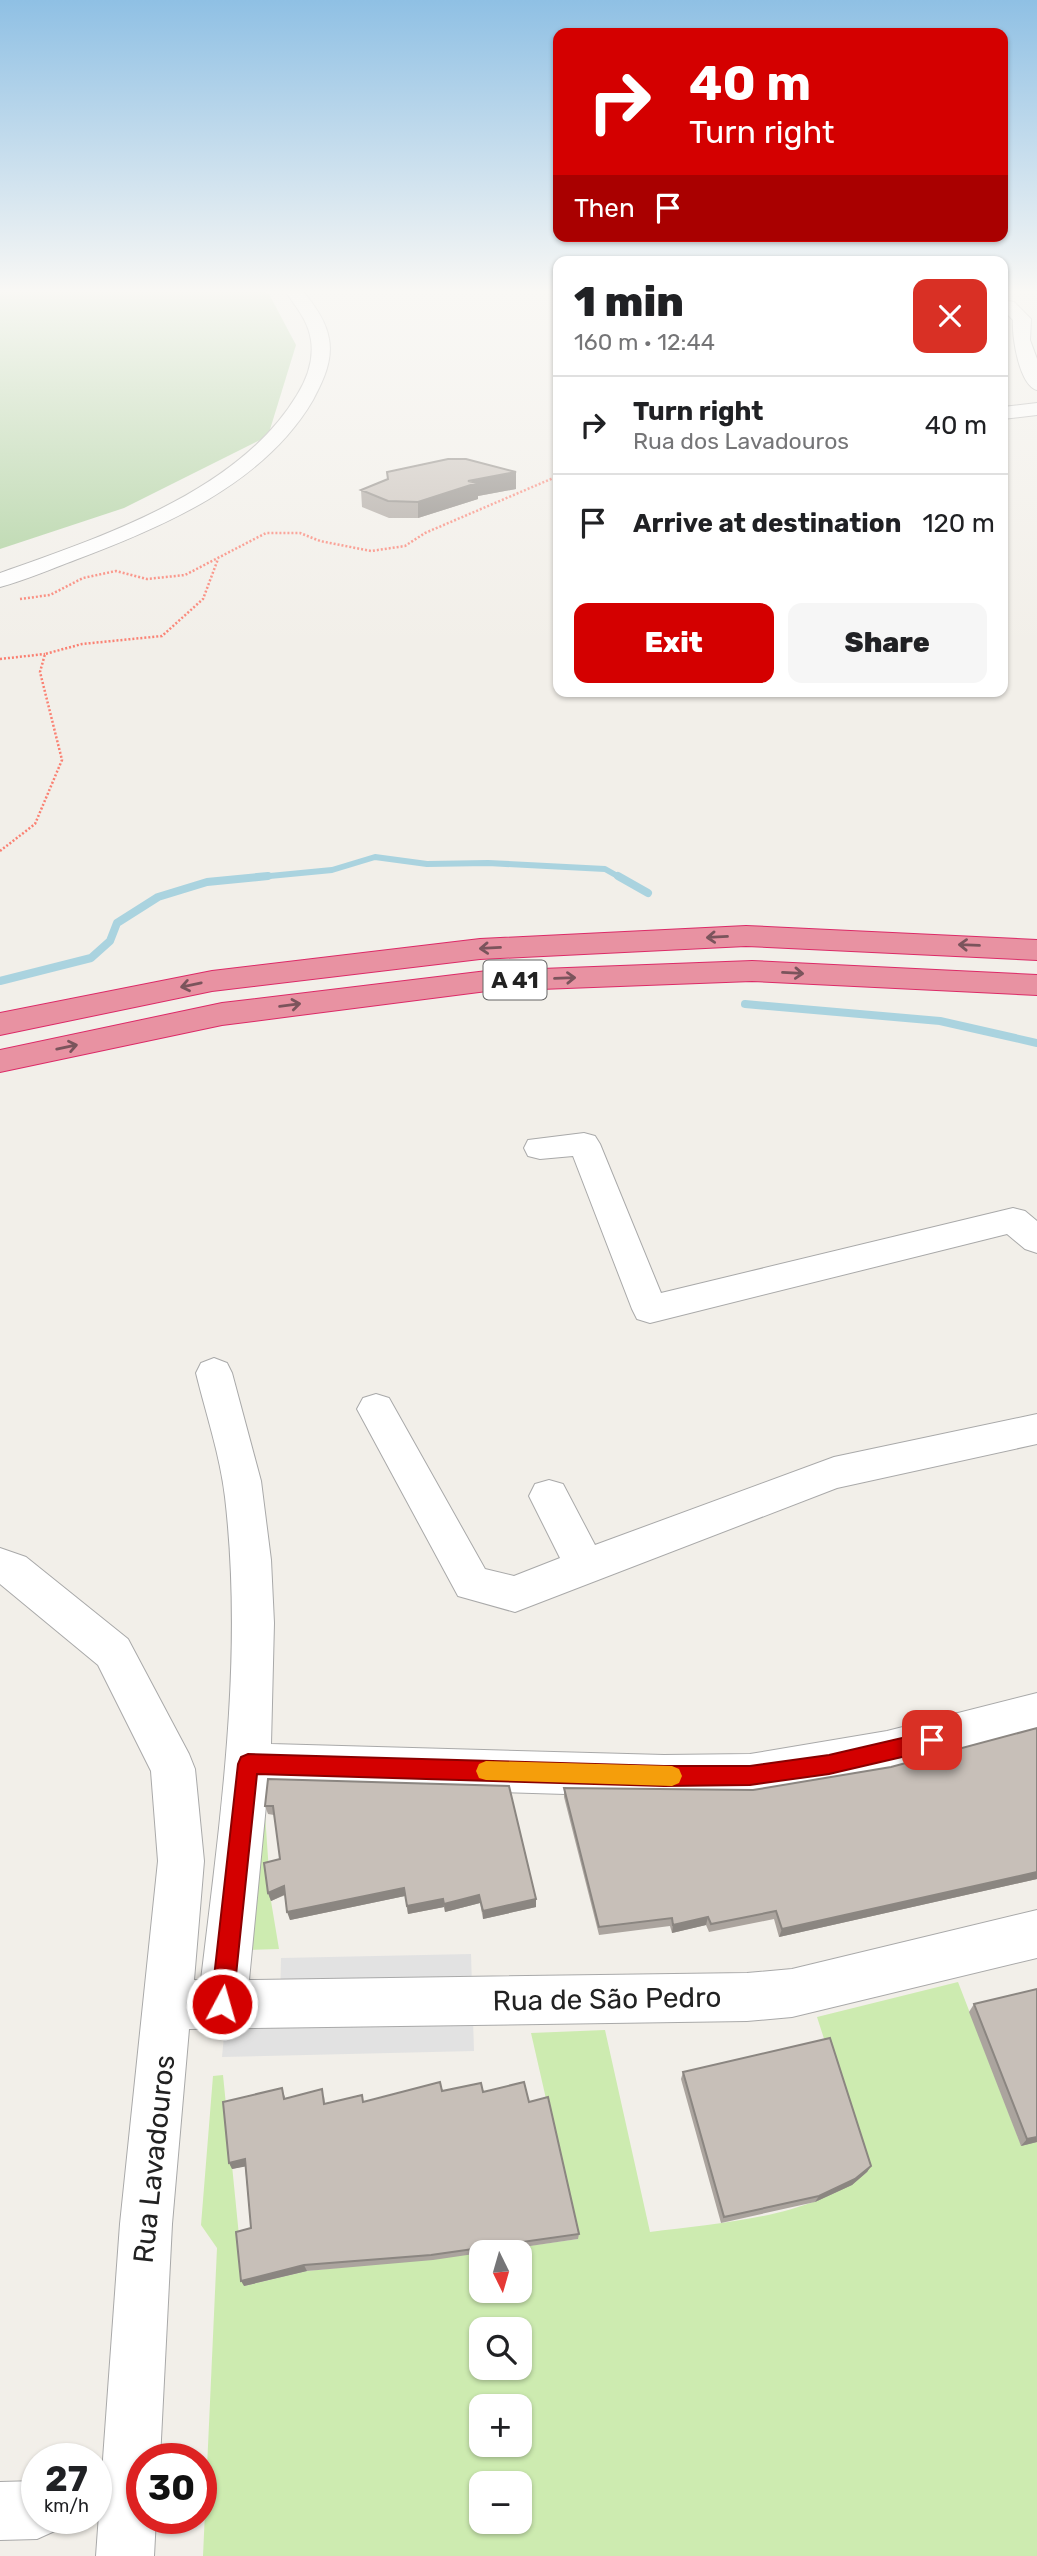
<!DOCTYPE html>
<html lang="en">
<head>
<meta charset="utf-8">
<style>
  :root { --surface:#fff; --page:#f6f6f6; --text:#202124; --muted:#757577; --line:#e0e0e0; --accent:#d40000 }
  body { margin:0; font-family:Rubik,sans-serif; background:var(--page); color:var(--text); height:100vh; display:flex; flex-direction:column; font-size:26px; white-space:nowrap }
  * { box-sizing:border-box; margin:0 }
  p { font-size:23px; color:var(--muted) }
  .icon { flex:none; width:38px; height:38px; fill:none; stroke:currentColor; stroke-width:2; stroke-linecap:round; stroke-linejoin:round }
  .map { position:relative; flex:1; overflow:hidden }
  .drawer { position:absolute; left:553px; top:256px; width:455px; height:441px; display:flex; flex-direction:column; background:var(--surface); border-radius:14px; box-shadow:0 2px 5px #0004 }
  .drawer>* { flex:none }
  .top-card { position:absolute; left:553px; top:28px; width:455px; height:214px; border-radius:14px; box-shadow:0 2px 5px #0004; background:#d40000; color:#fff; overflow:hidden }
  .needle { width:46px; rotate:175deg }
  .tools { position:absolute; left:469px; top:2240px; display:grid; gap:14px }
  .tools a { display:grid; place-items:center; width:63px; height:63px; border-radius:14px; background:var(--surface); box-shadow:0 2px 5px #0004; font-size:35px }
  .speed { position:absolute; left:21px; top:2443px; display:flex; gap:14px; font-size:35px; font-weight:700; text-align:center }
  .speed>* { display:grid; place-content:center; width:91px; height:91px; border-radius:50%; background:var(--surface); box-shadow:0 2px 5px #0004; line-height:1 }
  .speed small { font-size:18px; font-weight:400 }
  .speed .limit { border:10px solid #d22; background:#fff; color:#111 }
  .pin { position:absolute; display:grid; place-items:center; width:60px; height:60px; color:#fff; margin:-30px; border-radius:14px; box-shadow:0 4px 10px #0006 }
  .me { position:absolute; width:77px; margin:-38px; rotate:6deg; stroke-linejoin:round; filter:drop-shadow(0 0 5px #0008) }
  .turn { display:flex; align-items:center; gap:24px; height:147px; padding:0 21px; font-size:32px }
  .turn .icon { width:91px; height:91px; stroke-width:2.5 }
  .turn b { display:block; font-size:49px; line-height:60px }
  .then { display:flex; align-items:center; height:66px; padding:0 21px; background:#0003; gap:14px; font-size:26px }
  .round { display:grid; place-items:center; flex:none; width:74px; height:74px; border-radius:14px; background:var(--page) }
  .overview { display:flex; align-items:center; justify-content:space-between; height:119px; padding:0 21px }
  h1 { font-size:42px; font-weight:800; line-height:52px }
  .primary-button { display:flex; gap:14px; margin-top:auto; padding:14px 21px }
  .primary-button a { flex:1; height:80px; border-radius:14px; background:var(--accent); color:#fff; font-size:28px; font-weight:800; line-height:80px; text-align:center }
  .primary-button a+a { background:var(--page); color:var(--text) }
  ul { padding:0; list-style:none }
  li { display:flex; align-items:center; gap:21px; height:98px; padding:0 21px; border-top:2px solid var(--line) }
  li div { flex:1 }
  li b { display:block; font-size:26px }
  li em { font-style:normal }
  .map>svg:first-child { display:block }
</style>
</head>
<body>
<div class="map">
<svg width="1037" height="2556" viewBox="0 0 1037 2556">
  <rect width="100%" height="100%" fill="#f2efe9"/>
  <path fill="#cdebb0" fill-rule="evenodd" d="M255,1814H265L271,1901L279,1949L243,1950Z
    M958,1982L1021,2145L1037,2142V2556H203L217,2248L201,2225L213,2076L223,2075L244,2286L307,2271L481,2253V2291H520V2252H485L578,2239L531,2033L605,2030L650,2232C719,2223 812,2218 867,2172L817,2017ZM481,2329H520V2368H481ZM481,2406H520V2445H481ZM481,2483H520V2522H481Z"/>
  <path fill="#add19e" d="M0,289H259L269,294L296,345L268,436L124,508L0,549Z"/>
  <path fill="#e2e2e2" d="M471,1954L474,2051L222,2057L227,2004L280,2003L281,1958Z"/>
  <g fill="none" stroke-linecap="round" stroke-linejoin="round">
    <path stroke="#aad3df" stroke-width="6" d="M250,878L332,870L375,857L427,864L488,863L605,869L621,878"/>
    <path stroke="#aad3df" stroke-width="8" d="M618,876L648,893
      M0,981L91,958L110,941L117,923L158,897L207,882L268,876
      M745,1004L940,1021L1037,1043"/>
    <g stroke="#a9a9a9" stroke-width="2">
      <path id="minor" d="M284,289H301C313,303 326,320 329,339C333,361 323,381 313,400C264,484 163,527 75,560C51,569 26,580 0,587V573C101,537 239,492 297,395C307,379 314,360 311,340C308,319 294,305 284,289Z
        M1008,301L1014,302L1031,319L1030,340L1037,359V390C1019,385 1012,337 1013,320L1003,310V302Z
        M1037,403V415L1003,419V407Z
        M584,1133L595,1136L600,1144L661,1293L1013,1208L1025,1211L1037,1221V1253L1025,1249L1007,1234L650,1323L637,1319L632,1309L573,1156L540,1159L528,1156L524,1148L528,1140Z
        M214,1358L227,1363L232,1373L261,1481L271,1560L274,1623L271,1744L664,1755L750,1754L887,1731L1037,1693V1733L887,1773L750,1796L664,1797L268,1785L249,1980L747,1973L792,1969L1037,1910V1958L792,2017L747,2021L189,2029L172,2224L160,2459H142V2518H156L154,2556H96L120,2224L158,1861L151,1771L98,1665L0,1584V1548L26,1557L128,1639L189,1754L195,1769L204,1861L194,1980H201C220,1820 244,1659 225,1497C220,1455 206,1414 196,1373L201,1363Z
        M376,1394L389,1398L485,1569L514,1576L560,1558L529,1496L535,1484L549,1480L563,1484L595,1545L834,1457L1037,1414V1444L837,1488L515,1612L458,1596L357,1409L363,1398Z
        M37,2481V2518H63L57,2530L37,2539L0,2540V2482Z"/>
    </g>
    <g stroke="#dc2a67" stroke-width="2">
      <path id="highway" d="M746,926L1037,940V960L746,946L480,959L212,991L0,1035V1013L212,971L480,939Z
        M752,961L1037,975V995L752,981L487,991L222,1025L0,1072V1050L222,1003L487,971Z"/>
    </g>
    <path stroke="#fa8072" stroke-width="2.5" stroke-dasharray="2 2" stroke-linecap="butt" d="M20,599L50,595L83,578L116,571L147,579L185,575L266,533H300L320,541L371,551L405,546L425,533L558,476
      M0,659L45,654
      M0,851L35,824L62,760L40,672L45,654L82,644L162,636L203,599L218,559"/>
    <use href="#minor" fill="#fff" fill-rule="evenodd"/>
    <use href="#highway" fill="#e892a2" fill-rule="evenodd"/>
  </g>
  <path fill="#aba49e" d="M516,472V489L478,496V499L418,518H389L362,507L361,490Z
    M1037,1728V1879L779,1937L774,1919L709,1932L706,1925L672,1933L670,1926L599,1935L564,1797V1788L753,1790L891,1767Z
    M268,1779L536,1899V1907L483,1919L480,1903L445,1912L444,1907L408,1914L405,1896L290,1920L285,1895L271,1901L268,1893L280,1859L274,1815L268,1814L265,1806Z
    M1037,1989V2142L1021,2146L969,2012L974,2004Z
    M683,2072L871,2166L867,2172L852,2185L815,2202L721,2223L681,2079Z
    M442,2091L483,2092L529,2102L579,2234L578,2239L433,2260L307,2271L244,2286L251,2228L245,2166L232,2169L285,2095V2098L324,2096L325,2104L364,2102Z"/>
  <path fill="#8b8681" d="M516,472V489L478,496V499L418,518V502L468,481Z
    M1037,1872V1879L779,1937L782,1929Z
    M284,1886L286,1894L271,1901L268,1893Z
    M404,1888L405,1896L290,1920L287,1912Z
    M479,1895L480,1903L445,1912L444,1904Z
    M443,1899L444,1907L408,1914L407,1906Z
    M536,1899V1907L483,1919V1911Z
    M708,1917L706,1925L672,1933L673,1925Z
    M1037,2137V2142L1021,2146L1027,2139Z
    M245,2159L248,2166L232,2169L229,2163Z
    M871,2166L867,2172L852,2185L815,2202L819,2196Z
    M304,2265L307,2271L244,2286L241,2281Z"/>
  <path fill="#c7bfb8" stroke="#8b8681" stroke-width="2" d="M448,459H466L516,472L468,481L477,483L418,502L388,501L361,490L388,479L387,472Z
    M1037,1728V1872L782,1929L776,1911L711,1924L708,1917L673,1925L672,1918L599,1927L564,1788L753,1790L891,1767Z
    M268,1779L509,1786L536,1899L483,1911L479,1895L444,1904L443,1899L407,1906L404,1888L287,1912L284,1886L268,1893L264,1863L280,1859L273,1806H265Z
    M1037,1989V2137L1027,2139L974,2004Z
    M830,2038L871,2166L855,2179L819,2196L724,2217L683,2072Z
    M440,2082L442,2091L481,2083L483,2092L524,2082L529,2102L548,2097L579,2234L431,2255L304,2265L241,2281L236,2232L251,2228L245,2159L229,2163L223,2102L282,2088L284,2099L322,2089L324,2104L362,2095L363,2102Z"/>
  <defs><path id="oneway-shaft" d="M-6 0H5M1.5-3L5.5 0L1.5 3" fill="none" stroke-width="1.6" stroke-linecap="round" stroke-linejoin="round" transform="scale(1.75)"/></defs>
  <g stroke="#7b545c">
    <use href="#oneway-shaft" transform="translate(717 937) rotate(177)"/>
    <use href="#oneway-shaft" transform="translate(969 945) rotate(-178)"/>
    <use href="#oneway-shaft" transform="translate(490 948) rotate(177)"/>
    <use href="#oneway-shaft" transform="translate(793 973) rotate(3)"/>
    <use href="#oneway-shaft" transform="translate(565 978) rotate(-2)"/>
    <use href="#oneway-shaft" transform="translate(191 985) rotate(168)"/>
    <use href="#oneway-shaft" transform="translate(290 1005) rotate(-7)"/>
    <use href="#oneway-shaft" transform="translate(67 1047) rotate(-12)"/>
  </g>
  <linearGradient id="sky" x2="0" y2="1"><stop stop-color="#8fc0e4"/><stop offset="0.45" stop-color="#f9f8f5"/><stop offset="1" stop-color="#f9f8f5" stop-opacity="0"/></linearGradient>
  <rect width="1037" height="647" fill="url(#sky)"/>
  <path fill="#d40000" stroke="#8a0000" stroke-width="2" d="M932,1731L939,1734L942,1740L939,1747L932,1750L829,1774L750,1785L664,1786L257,1774L233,2004L230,2012L222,2015L214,2012L211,2004L238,1764L241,1757L248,1754L664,1766H750L829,1755Z"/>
  <path fill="#f59e0b" d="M486,1761L672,1766L679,1769L682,1776L679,1783L672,1786L486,1780L479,1778L476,1771L479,1764Z"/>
  <g text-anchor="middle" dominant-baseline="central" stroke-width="7" stroke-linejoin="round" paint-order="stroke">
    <rect fill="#fff" stroke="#646464" stroke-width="2" x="483.5" y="960.5" width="63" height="39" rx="5"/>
    <g font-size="23" font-weight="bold" fill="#222">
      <text x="515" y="980">A 41</text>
    </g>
    <g font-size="28" fill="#222" stroke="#fff">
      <text transform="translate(607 1999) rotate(-1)">Rua de São Pedro</text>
      <text transform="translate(154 2159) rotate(-84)">Rua Lavadouros</text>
    </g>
  </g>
</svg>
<div class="tools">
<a><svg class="needle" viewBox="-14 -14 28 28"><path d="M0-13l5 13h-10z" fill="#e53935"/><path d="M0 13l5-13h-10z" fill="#757577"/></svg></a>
<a><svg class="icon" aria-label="search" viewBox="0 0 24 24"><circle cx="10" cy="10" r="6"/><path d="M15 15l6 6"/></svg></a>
<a>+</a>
<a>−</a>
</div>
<div class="speed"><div>27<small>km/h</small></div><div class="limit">30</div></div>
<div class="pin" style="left:932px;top:1740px;background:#d93025"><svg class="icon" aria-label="arrive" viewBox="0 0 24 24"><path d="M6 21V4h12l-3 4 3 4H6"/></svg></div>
<svg class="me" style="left:222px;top:2004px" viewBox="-20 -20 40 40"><circle r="17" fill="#d40000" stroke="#fff" stroke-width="3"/><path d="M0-11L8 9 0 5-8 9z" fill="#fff"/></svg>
<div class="top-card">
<div class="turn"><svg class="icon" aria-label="right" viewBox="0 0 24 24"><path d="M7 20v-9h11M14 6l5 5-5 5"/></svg><div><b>40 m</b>Turn right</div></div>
<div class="then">Then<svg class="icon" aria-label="arrive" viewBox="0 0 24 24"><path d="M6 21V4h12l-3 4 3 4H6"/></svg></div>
</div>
<section class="drawer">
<div class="overview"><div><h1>1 min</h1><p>160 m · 12:44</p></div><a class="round" style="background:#d93025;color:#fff"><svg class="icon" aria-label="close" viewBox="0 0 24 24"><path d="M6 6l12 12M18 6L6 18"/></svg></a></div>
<ul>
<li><svg class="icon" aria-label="right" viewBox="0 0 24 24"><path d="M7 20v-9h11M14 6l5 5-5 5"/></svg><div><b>Turn right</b><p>Rua dos Lavadouros</p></div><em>40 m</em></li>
<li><svg class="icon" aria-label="arrive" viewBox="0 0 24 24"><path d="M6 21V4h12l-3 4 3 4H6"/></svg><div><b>Arrive at destination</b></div><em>120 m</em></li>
</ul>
<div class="primary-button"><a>Exit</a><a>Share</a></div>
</section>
</div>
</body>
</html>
